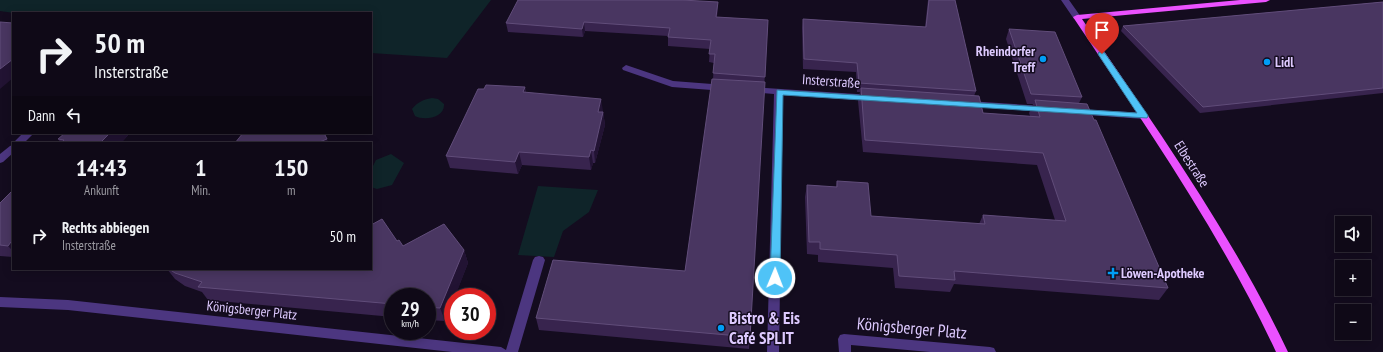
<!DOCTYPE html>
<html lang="de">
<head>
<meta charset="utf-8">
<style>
  :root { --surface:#0f0917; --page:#181220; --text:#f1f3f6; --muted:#9b9aa1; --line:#2f2a36 }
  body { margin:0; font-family:"PT Sans Narrow",sans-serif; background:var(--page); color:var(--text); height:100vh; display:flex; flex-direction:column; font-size:15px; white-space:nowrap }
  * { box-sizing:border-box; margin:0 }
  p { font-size:13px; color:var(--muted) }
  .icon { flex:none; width:22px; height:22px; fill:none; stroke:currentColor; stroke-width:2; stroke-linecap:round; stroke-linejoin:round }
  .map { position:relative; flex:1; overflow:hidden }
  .details { position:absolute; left:12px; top:142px; width:360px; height:128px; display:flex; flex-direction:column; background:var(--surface); border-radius:0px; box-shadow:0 2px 10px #0003,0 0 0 1px var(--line) }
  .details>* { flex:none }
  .hud { position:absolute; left:12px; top:12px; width:360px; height:122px; border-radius:0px; box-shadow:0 2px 10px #0003,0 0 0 1px var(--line); background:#0f0917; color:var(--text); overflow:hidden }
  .tools { position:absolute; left:1335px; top:216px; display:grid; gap:8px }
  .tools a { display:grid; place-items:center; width:36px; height:36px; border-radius:0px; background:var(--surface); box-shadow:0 2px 10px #0003,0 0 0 1px var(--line); font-size:20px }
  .speed { position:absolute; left:384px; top:288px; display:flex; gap:8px; font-size:20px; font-weight:700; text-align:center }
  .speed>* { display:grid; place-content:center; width:52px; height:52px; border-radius:50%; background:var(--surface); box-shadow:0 2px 10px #0003,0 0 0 1px var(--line); line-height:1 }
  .speed small { font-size:10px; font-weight:400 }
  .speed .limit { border:6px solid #d22; background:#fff; color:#111 }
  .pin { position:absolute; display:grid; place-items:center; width:34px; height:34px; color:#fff; margin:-41px -17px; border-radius:50% 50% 50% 0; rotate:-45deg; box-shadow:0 0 4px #0007 }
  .pin .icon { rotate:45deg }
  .me { position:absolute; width:44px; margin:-22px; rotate:1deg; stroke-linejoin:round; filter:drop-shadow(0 0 3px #0008) }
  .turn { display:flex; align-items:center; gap:14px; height:84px; padding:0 16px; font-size:18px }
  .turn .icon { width:52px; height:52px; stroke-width:2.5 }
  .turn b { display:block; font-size:28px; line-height:34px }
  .then { display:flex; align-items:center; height:38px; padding:0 16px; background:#0003; gap:8px; font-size:15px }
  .eta { display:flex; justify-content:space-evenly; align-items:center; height:68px; text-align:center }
  .eta b { font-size:24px; font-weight:800; line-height:28px }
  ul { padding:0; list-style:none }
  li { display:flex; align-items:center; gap:12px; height:52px; padding:0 16px }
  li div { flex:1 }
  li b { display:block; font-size:15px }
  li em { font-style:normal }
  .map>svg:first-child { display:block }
</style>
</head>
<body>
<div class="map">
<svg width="1383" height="352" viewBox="0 0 1383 352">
  <rect width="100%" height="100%" fill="#140c1f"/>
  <path fill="#0f2429" d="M0,0H491L447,58L371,53V13H14L0,11Z
    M432,98L438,99L444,104C445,118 424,121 415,116L412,109C418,102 422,100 432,98Z
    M391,154L404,163L392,185L377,189L371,187V170L376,160Z
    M538,186L598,190L589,212L563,231L554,257L518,255Z"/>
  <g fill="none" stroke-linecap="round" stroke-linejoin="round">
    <path fill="#4c3680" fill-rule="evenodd" d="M1061,0H1069L1081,17L1080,19H1074Z
      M626,65L673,81L725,85L729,88L725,91L672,87L623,70L622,68Z
      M750,87L872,95L876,98L872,101L783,95L779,352H767L774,94L747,92L746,90Z
      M968,101L1044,106L1049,109L1044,112L965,106L963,104L965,102Z
      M1078,109L1144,113L1149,116L1144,119L1075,114L1073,112Z
      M23,133H34L24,143H13Z
      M13,145V153L3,162L0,163V154L10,146Z
      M539,256L543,257L545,260L518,352H452L68,310L0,307V297L68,300L501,347L506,350L533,260L535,257Z
      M844,334L990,347L994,348L996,352H930L851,345V352H839L838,339L840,335Z"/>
    <path fill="#eb51ff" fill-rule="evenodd" d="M1240,0H1270L1266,2L1082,19C1155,126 1232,234 1288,352H1276C1221,234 1145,125 1073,17L1077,15Z"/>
  </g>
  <path fill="#38244e" d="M928,0H955L976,91L974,96L983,113L1030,116L1029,113L1033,104H1027L1006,39L1009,29L1082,97L1079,103L1168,288L1159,300L954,284L950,292L895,288L893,268L818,262V255L807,254L805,197L807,185L836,187L837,181L871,216L979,224L983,215L1055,220L1037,165L863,152L858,101L860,92H857L856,72L803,69L802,28L803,19L925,27Z
    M718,2L717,17L768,20L749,349L539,330L536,318L685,271L713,79L714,63L709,62L710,49L668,46V36L585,31L583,37L508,32L506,23Z
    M1383,2V93L1200,113L1121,31L1123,26Z
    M525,87L526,93L603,111L605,125L595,163H593L591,170L522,165L518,174L450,168L446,156L484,89Z
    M130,133L121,143H61L58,139Z
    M13,190V257L0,256V203Z
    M397,241L403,246L464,250L468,263L445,321L427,320V297H393V317L208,300L202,292L185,286L175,279L167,269H371Z"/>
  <path fill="#221333" d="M718,2V11L715,26L716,17Z
    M584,22L585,31L583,37L582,29Z
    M13,59V78L0,89V69Z
    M525,87L527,100L523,92Z
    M601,99L603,111L599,124L598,112Z
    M603,112L605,125L595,163L594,151Z
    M110,133H130L121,143H100Z
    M327,139L329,143H317Z
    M591,150L593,163L591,170L589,157Z
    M519,152L522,165L518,174L515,162Z
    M11,242L13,245V251L8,246Z
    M464,250L468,263L455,297H453V302L445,321L440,308Z"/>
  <path fill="#493661" stroke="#614d7a" d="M518,0H682L718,2L716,17L768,20L765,77L713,73L715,54H709L711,40L668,37L670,28L584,22L582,29L506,23Z
    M929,0H955L976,91L859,83L857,63L804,59L803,19L926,27Z
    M1383,2V88L1203,107L1123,26Z
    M0,22L13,23V59L0,69Z
    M1009,29L1055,32L1082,97L1031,94Z
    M712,79L765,82L750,337L536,318L553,260L685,271Z
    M486,85L525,87L523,92L601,99L598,112H603L594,151L591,150L589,157L519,152L515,162L446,156L478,89H484Z
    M861,88L979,96L983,113L1040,117L1035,100L1087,104L1094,120H1096L1168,288L954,271L955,280L899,276L897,255L820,249V242H809L807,185L837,187V181L868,183L871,216L985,224L983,215L1066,221L1043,153L865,140Z
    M65,133H110L100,143H61L64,140L58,139Z
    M243,133H324L327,139L317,143H235Z
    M13,190V243L11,242L8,246L0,245V203Z
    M382,219L397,241L399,240L403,246L444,224L464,250L440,308L427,307V297H393V304L198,287L202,282L175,273L169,269H371V225Z"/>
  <path fill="#4fc3f7" stroke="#337fa1" d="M1099,52H1104L1147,114L1148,116L1147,118L783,95L780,278L779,281L775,282L771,281L770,278L777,90L1137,113L1098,54Z"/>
  <g fill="#009df5" stroke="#140c1f" stroke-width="1.5">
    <circle cx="1043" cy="59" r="4"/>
    <circle cx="1267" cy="62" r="4"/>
    <path d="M1111 267h4v4h4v4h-4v4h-4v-4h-4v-4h4z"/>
    <circle cx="721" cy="328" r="4"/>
  </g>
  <g text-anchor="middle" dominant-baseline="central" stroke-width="3" stroke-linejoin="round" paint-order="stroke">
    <g font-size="14" font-weight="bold" fill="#decaff" stroke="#140c1f" text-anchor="start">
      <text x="1035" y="51" text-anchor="end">Rheindorfer<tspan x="1035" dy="16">Treff</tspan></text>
      <text x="1275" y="62">Lidl</text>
      <text x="1121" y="273">Löwen-Apotheke</text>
    </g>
    <g font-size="14" fill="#decaff" stroke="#140c1f">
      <text transform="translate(831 81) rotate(4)">Insterstraße</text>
      <text transform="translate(1192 164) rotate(57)">Elbestraße</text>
      <text transform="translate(252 310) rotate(6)">Königsberger Platz</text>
    </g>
    <g font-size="17" font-weight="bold" fill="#decaff" stroke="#140c1f" text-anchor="start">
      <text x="729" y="318">Bistro &amp; Eis<tspan x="729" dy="20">Café SPLIT</tspan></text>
    </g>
    <g font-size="17" fill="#decaff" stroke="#140c1f">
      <text transform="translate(912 328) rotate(5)">Königsberger Platz</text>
    </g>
  </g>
</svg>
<div class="tools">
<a><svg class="icon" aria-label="sound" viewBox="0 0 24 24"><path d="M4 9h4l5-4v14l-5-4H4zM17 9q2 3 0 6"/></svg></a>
<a>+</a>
<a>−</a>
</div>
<div class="speed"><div>29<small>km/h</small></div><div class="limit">30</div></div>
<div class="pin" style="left:1102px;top:54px;background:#d93025"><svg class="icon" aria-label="arrive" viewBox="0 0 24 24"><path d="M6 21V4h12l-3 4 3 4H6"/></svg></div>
<svg class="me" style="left:775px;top:278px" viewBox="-20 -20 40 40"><circle r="17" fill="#4fc3f7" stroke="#fff" stroke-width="3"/><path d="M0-11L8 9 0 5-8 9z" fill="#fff"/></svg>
<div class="hud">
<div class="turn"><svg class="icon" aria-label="right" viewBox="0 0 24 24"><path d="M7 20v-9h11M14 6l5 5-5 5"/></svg><div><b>50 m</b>Insterstraße</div></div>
<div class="then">Dann<svg class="icon" aria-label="left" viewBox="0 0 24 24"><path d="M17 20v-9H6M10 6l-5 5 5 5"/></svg></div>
</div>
<section class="details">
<div class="eta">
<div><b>14:43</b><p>Ankunft</p></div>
<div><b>1</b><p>Min.</p></div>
<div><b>150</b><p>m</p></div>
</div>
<ul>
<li><svg class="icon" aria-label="right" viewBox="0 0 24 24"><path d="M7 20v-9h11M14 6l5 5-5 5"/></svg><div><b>Rechts abbiegen</b><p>Insterstraße</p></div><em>50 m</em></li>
</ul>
</section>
</div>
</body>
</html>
